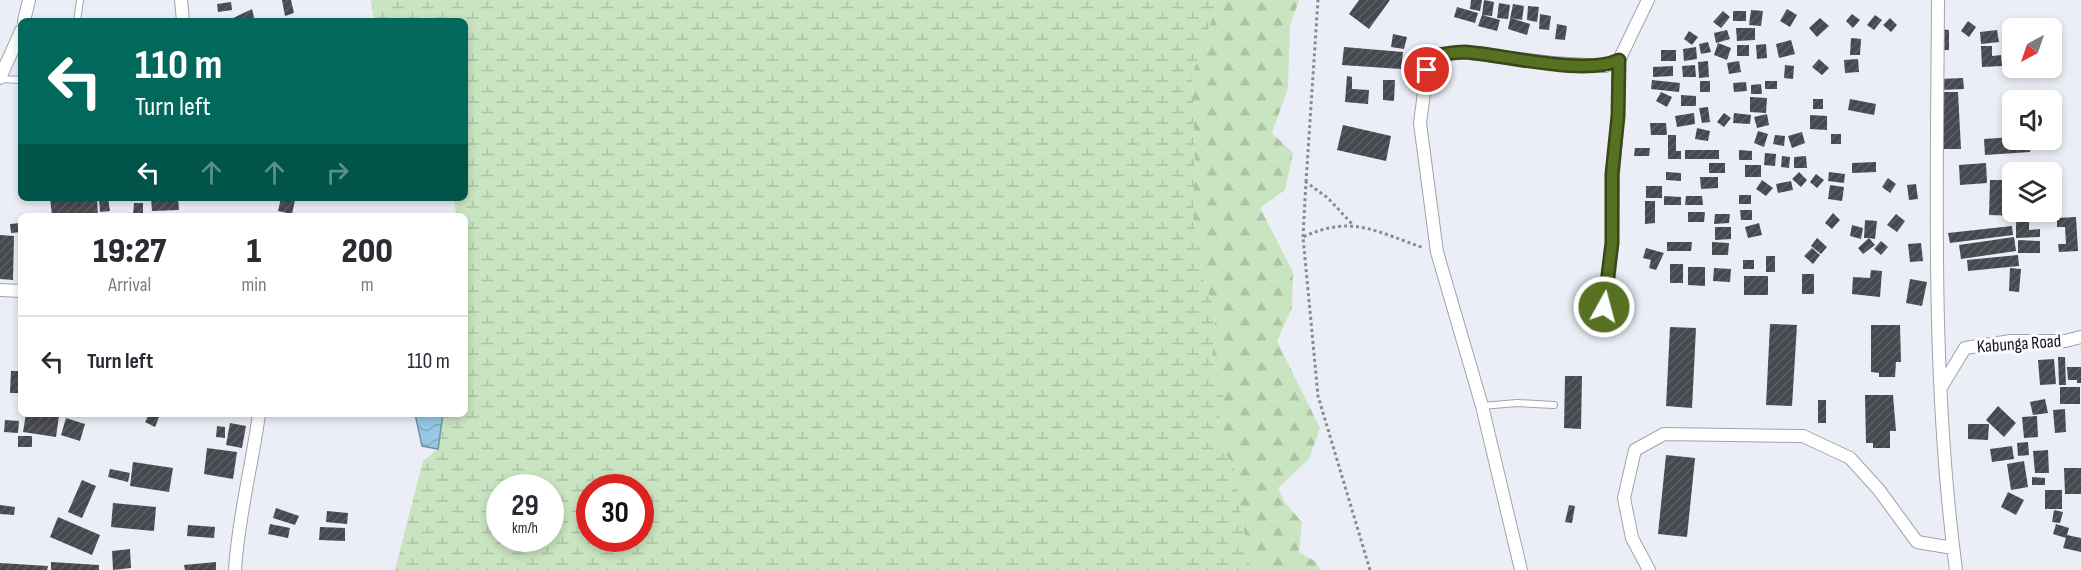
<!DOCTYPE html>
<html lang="en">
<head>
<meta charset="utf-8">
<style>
  :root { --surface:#fff; --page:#f2f2f3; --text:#2b2b33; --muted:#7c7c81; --line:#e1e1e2 }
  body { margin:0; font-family:"Sofia Sans Condensed",sans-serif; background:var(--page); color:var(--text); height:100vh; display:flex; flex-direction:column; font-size:22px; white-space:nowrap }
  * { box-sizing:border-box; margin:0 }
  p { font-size:20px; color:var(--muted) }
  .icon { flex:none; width:33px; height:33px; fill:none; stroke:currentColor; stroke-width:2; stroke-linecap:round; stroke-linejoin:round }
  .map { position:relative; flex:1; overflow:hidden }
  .sheet { position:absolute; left:18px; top:213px; width:450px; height:204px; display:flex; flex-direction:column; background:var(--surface); border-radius:9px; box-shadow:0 3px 9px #0003 }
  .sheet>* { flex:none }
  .guide { position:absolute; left:18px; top:18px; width:450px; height:183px; border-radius:9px; box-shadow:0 3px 9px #0003; background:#00695c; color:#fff; overflow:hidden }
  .needle { width:39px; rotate:220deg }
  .fabs { position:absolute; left:2002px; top:18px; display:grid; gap:12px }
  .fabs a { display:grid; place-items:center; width:60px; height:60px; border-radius:9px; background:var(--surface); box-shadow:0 3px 9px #0003; font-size:30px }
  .speed { position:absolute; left:486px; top:474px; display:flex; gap:12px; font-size:30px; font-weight:700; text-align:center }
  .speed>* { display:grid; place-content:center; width:78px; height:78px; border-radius:50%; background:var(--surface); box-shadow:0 3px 9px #0003; line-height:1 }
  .speed small { font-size:15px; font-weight:400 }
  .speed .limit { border:9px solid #d22; background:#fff; color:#111 }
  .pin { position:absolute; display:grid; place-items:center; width:51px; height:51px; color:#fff; margin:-26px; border:3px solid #fff; border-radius:50%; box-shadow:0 2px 6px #0007 }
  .me { position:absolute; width:66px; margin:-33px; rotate:7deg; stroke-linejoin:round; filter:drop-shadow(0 0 4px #0008) }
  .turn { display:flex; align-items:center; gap:21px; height:126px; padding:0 18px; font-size:27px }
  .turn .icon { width:78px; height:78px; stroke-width:2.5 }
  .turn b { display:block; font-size:42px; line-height:51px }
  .lanes { display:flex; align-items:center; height:57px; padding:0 18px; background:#0003; justify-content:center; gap:30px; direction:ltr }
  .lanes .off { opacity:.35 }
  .eta { display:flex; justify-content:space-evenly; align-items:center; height:102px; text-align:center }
  .eta b { font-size:36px; font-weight:800; line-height:42px }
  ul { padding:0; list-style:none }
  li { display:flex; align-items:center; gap:18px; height:90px; padding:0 18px; border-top:2px solid var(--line) }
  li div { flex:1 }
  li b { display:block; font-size:22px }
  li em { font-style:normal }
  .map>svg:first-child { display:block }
</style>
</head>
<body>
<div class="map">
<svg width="2081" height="570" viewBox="0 0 2081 570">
  <defs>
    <pattern id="forest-firs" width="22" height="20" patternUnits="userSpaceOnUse" patternTransform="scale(1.5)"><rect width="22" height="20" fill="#c9e4c1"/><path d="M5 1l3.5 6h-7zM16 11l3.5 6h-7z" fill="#acc3a5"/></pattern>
    <pattern id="wetland-marsh" width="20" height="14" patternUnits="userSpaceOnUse" patternTransform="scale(1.5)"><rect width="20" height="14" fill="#c9e4c1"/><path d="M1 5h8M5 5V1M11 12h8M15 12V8" fill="none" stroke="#acc3a5"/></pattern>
    <pattern id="water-waves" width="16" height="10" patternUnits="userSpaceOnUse" patternTransform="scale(1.5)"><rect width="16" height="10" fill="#97c8e6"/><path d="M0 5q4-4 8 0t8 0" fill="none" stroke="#81abc5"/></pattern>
    <pattern id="building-hatch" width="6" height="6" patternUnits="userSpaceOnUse" patternTransform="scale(1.5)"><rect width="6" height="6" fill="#474950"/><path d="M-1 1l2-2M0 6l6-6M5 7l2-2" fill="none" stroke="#5e5f65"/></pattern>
  </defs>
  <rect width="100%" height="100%" fill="#eceef7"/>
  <path fill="url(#forest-firs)" d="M1216,0H1299L1290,26L1288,88L1272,133L1293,153L1285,190L1260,208L1293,272L1292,308L1277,341L1320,428L1309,459L1278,488L1285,503L1302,522L1299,552L1316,562L1320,570H1250L1234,467L1216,438L1223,396L1212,355L1216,312L1204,282L1193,217L1195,155L1192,75L1214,13Z"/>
  <path fill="url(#wetland-marsh)" fill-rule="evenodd" d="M1216,0L1214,13L1192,75L1195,155L1193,217L1204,282L1216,312L1212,355L1223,396L1216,438L1234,467L1250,570H395L423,461L438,449L443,414H465V216H456L454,198H465V21H374L371,0ZM500,488H550V538H500ZM590,488H640V538H590Z"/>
  <path fill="url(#water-waves)" stroke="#7093a8" stroke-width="1.5" d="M415,414H443L438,449L422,446Z"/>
  <path fill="url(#building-hatch)" d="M282,0H291L294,13L285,16Z
    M1359,0H1390L1369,29L1349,14Z
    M1471,0H1482L1480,11L1470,9Z
    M1484,0L1494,2L1492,16L1482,15Z
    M231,2L232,10L218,12L217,4Z
    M1499,3L1510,5L1508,19L1497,18Z
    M1513,4L1524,6L1522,20L1511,18L1530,24L1527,35L1508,29Z
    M1528,6L1539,7L1537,22L1527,20Z
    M1457,7L1478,13L1475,23L1454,17Z
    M252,9L255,21H232L231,19Z
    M1787,9L1797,15L1790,27L1780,21Z
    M1751,10L1763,11L1761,26L1749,25Z
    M1723,11L1730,17L1721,28L1713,22Z
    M1733,11H1746V21H1733Z
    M1540,14L1551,16L1549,30L1539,29Z
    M1852,14L1860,20L1853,28L1846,21Z
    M1482,15L1500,20L1497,31L1478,26Z
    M1875,15L1882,20L1874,30L1867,25Z
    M1820,18L1829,26L1817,37L1809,28Z
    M1890,18L1897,25L1891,32L1883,25Z
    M1968,21L1976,27L1969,37L1961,31Z
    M1557,24L1567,26L1565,40L1555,39Z
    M1736,28H1755V40L1737,41Z
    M1939,29L1949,30V50H1939Z
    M1727,30L1730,39L1716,43L1714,33Z
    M1997,30L1999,42L1981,44L1980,32Z
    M1689,31L1698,37L1692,45L1684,39Z
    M1393,34L1407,37L1404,49L1391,47Z
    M1851,38L1861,39L1860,55H1850Z
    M1791,40L1795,54L1779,58L1776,44Z
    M1708,42L1711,52L1701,54L1699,44Z
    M1718,43L1731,48L1727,60L1714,55Z
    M1766,44L1767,58L1757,59L1756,45Z
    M1737,45H1749V56H1737Z
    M1981,46H1992V56L2001,55L2002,66L1982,67Z
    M1344,47L1403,52L1401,69L1342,65Z
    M1696,47L1697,59L1684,61L1683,49Z
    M1661,50H1676V61H1661Z
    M1819,59L1829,68L1822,75L1812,67Z
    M1858,59L1859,72L1845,73L1844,60Z
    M1708,61L1709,77L1699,78L1698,62Z
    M1739,61L1741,72L1729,74L1727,63Z
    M1695,65L1696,77H1683L1682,66Z
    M1785,65L1794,66L1793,79L1784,78Z
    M1673,66V76L1653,77V67Z
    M1347,76L1352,77V89L1369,90L1368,104L1345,102Z
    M1963,78L1964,89L1941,90L1940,79Z
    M1383,80H1395L1394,101L1383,100Z
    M1652,80L1680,83L1679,92L1651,89Z
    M1700,81H1710V92H1700Z
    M1765,81H1777V89H1765Z
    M1746,82L1747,91L1734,92L1733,83Z
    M1761,84L1762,94H1751V85Z
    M1661,92L1672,97L1667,107L1656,101Z
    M1941,92H1958L1961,149H1943Z
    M1681,95L1696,96V106H1681Z
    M1750,97L1767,98L1766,113L1750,112Z
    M1813,99H1823V109H1813Z
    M1850,99L1876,104L1874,115L1848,110Z
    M1708,107L1710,122L1702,123L1699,108Z
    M1694,113L1695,124L1677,127L1675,116Z
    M1724,113L1731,118L1724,127L1717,122Z
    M1734,113L1751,115L1750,124L1733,123Z
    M1767,114L1769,125L1757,128L1754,117Z
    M1810,115L1827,116V130L1810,129Z
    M1650,123H1666L1667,135H1651Z
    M1343,125L1391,136L1386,161L1337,150Z
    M1697,128L1710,131L1708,141L1695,139Z
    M1758,131L1768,134L1764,147L1754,143Z
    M1802,132L1805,143L1792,148L1788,136Z
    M1831,134H1841V144H1831Z
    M1668,135H1676V151H1681V159H1668Z
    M1775,135L1785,136L1784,146L1773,144Z
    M2013,137V140H2030V152L1985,155L1984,139Z
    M1635,148H1650L1649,156H1634Z
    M1685,150H1719V159H1685Z
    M1739,150L1752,151V160H1739Z
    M1765,153L1776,154L1775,166L1764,165Z
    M1782,156L1790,157L1789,168L1781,167Z
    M1806,156L1807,168H1794V157Z
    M1876,162V172L1852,173V163Z
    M1709,163H1725V173H1709Z
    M1986,163L1987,183L1960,185L1959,165Z
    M1745,165H1761V177H1745Z
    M1666,172L1681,173V181L1666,180Z
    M1799,172L1807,180L1801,187L1792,179Z
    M1829,172L1845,174L1844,183L1828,181Z
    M1816,174L1824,180L1817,188L1810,182Z
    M1700,177H1718V188L1701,189Z
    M1888,178L1896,184L1890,193L1882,187Z
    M1762,180L1773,188L1766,196L1756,189Z
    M1990,180H2013V212H2021V216L1989,215Z
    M1791,181L1793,190L1778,193L1776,184Z
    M1916,184L1918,199L1909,200L1907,185Z
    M1830,185L1844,187L1842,201L1828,199Z
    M1646,186H1662V198H1646Z
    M2052,191H2056L2055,216H2043L2044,212H2052Z
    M1739,195H1751V204H1739Z
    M1664,196L1681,197V205H1664Z
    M1686,196H1702L1703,205H1685Z
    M50,198H97L98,216H52Z
    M108,198L110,211L100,212L99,199Z
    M151,198H178L179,210L152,211Z
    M281,198L295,200L292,214L278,211Z
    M1645,201H1655V223L1645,224Z
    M134,203H143V215H133Z
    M1740,210H1752V220H1741Z
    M1688,212H1705L1704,222H1688Z
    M1833,213L1840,220L1832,229L1825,223Z
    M1715,214H1730L1729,223L1714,224Z
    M1896,214L1905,221L1897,232L1887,225Z
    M2023,216V222H2029V230L2040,229V237L2016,238V217Z
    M2076,217L2078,251L2059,252L2058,244H2066L2065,227H2057V218Z
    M1865,220L1877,221L1875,239L1869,238L1875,245L1863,254L1858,248L1869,238H1864Z
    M21,223V232L11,233L10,224Z
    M1759,223L1762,235L1748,238L1745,227Z
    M1852,225L1863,228L1861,239L1850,236Z
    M2012,226L2013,235L1950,243L1948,233Z
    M1715,227H1731V239L1715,240Z
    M0,235L14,236L13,280L0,279Z
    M2014,237L2016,251L1961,259L1959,245Z
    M1817,238L1827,247L1821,254L1811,246Z
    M2018,240L2040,241V253H2018Z
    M1881,241L1888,247L1881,255L1874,249Z
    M1667,242H1692L1691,251H1667Z
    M1712,242L1729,243L1728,255H1712Z
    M1921,243L1923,261L1910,262L1908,244Z
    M1646,248L1664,253L1656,270L1649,268L1651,260L1643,258Z
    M1812,248L1820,255L1813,264L1804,256Z
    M2018,255L2019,266L1968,271L1967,260Z
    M1766,256H1775V272H1766Z
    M1743,260H1754V269H1743Z
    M1670,264H1683V283H1670Z
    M1688,267H1705V286L1688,285Z
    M1714,268L1731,269L1730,282L1713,281Z
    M2010,268L2021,269L2019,292L2009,291Z
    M1871,270L1882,271L1880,297L1852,294L1853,277L1870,278Z
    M1802,274H1814V294H1802Z
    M1744,276H1768V295H1744Z
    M1910,279L1927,282L1922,306L1906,303Z
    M1770,324L1797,325L1792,406L1766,405Z
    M1871,325H1900L1901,362H1896L1895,377H1879V373L1871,372Z
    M1670,327L1696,328L1692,408L1666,406Z
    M2058,357H2065L2066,385H2059Z
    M2054,359L2056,384L2040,385L2038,360Z
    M2067,367H2081V383H2077V380H2068Z
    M11,371H21V393H10Z
    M1565,376H1582L1581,429L1564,428Z
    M2060,387H2080V404H2060Z
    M1865,395H1893L1896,431H1890V448H1873V443H1866Z
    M2045,399L2048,413L2033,415L2030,402Z
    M1818,400H1826V423H1818Z
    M1998,406L2016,423L2004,437L1986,420Z
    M2065,409L2066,432L2055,433L2053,410Z
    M26,414L59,416L56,437L23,432Z
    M149,414L160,415L155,427L145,422Z
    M2037,416L2038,437L2024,438L2022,417Z
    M66,418L85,424L80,441L61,435Z
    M5,420L19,421L18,433L4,432Z
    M230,423L246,426L242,448L226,445Z
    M1968,424H1989L1988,440L1968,439Z
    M217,426L225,427V438L216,437Z
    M18,436H32V447H18Z
    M2028,442L2029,455L2018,456L2017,443Z
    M2012,446L2014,459L1992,462L1990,449Z
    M207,448L237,452L233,479L204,474Z
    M2048,450L2049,473H2035L2033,451Z
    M1666,455L1695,458L1687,537L1658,534Z
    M2024,461L2028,487L2011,490L2007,464Z
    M133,462L173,468L169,492L130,486Z
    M2064,468H2081V494H2065Z
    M110,469L130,473L128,482L108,477Z
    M2032,477L2045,478V485H2032Z
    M82,480L96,486L82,518L68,512Z
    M2045,490H2062V509H2045Z
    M2008,492L2024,500L2016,515L2001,507Z
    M113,503L156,507L154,531L111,527Z
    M0,505L15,507L14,515L0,514Z
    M1569,505L1575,506L1572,523L1565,522Z
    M276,508L299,516L295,525L273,518Z
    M2054,510L2063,512L2060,523L2052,522Z
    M327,511L348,513L347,524L326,522Z
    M58,517L100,535L92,555L50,537Z
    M270,524L290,528L288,538L268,534Z
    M2056,524L2069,528L2067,535L2081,538V552L2063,548L2066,538L2053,534Z
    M188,525L215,527L214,538L187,536Z
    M320,527L345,528V541L319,540Z
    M130,549L131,568L113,570L112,551Z
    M51,562L99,565V570H51Z
    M216,562V570H185L184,565Z
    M0,563L48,566L47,570H0Z"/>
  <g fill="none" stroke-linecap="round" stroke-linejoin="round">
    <g stroke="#a1a3ac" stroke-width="8">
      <path id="service" d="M77,21L80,0
        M1,79L21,80
        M1482,406L1517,403L1554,405"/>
    </g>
    <g stroke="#a1a3ac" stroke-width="14">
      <path id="minor" d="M181,0L183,21
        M1938,0C1937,190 1931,381 1956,570
        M24,21L29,0
        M0,78L21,31
        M0,290L21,291
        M1604,328L1612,243L1613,174L1618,116L1619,60
        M1942,386L1965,348L2011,341H2065L2081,337
        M235,570C238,518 252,466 259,414
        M1521,570L1482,406L1437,252L1420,123L1427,70L1437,55L1463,52L1553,63L1606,66L1619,60L1648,0
        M1649,570L1632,538L1624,498L1635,450L1664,434L1803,436L1850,458L1879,490L1917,542L1953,548"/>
    </g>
    <path stroke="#898b91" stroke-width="3" stroke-dasharray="3 3" stroke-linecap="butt" d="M1306,182L1318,0
      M1303,237L1306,182L1328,198L1352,224
      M1370,570L1318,396L1303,237C1352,214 1377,232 1424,248"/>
    <use href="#service" stroke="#fff" stroke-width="6"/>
    <use href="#minor" stroke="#fff" stroke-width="12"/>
  </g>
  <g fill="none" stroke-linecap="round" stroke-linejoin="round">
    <g stroke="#394916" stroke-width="15">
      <path id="route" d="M1427,70L1437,55C1446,54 1456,52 1465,52C1505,55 1585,76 1619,60L1618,116L1612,174V243L1604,307"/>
    </g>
    <use href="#route" stroke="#577022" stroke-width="10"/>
  </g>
  <g text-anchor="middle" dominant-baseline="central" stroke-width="6" stroke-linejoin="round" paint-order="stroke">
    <g font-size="18" fill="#151619" stroke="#fafbff">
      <text transform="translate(2019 344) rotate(-4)">Kabunga Road</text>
    </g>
  </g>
</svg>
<div class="fabs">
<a><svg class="needle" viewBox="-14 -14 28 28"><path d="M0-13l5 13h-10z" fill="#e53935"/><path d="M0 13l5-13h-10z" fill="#7c7c81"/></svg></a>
<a><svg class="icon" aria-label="sound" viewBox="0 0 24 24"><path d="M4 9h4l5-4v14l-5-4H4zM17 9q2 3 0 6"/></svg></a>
<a><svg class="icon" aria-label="layers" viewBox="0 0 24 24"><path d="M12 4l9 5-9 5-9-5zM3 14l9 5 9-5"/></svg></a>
</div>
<div class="speed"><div>29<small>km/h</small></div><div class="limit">30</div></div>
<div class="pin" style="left:1427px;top:70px;background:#d93025"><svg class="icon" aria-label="arrive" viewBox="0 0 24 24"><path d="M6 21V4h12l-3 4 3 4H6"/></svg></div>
<svg class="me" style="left:1604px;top:307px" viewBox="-20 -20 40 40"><circle r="17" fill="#577022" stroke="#fff" stroke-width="3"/><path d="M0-11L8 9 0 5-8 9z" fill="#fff"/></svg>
<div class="guide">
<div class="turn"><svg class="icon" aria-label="left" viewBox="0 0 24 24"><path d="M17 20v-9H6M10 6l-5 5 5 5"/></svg><div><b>110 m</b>Turn left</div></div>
<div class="lanes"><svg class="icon" aria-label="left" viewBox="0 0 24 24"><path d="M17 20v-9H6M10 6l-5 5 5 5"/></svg><svg class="icon off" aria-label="ahead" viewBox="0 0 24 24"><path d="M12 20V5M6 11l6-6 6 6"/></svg><svg class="icon off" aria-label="ahead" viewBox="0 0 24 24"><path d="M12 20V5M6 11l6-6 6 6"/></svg><svg class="icon off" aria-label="right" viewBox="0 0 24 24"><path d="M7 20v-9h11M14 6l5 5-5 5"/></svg></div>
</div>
<section class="sheet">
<div class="eta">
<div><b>19:27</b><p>Arrival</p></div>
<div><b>1</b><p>min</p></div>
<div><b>200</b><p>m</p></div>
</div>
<ul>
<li><svg class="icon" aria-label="left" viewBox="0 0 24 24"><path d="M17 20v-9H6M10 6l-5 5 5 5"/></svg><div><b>Turn left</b></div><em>110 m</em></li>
</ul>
</section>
</div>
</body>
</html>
